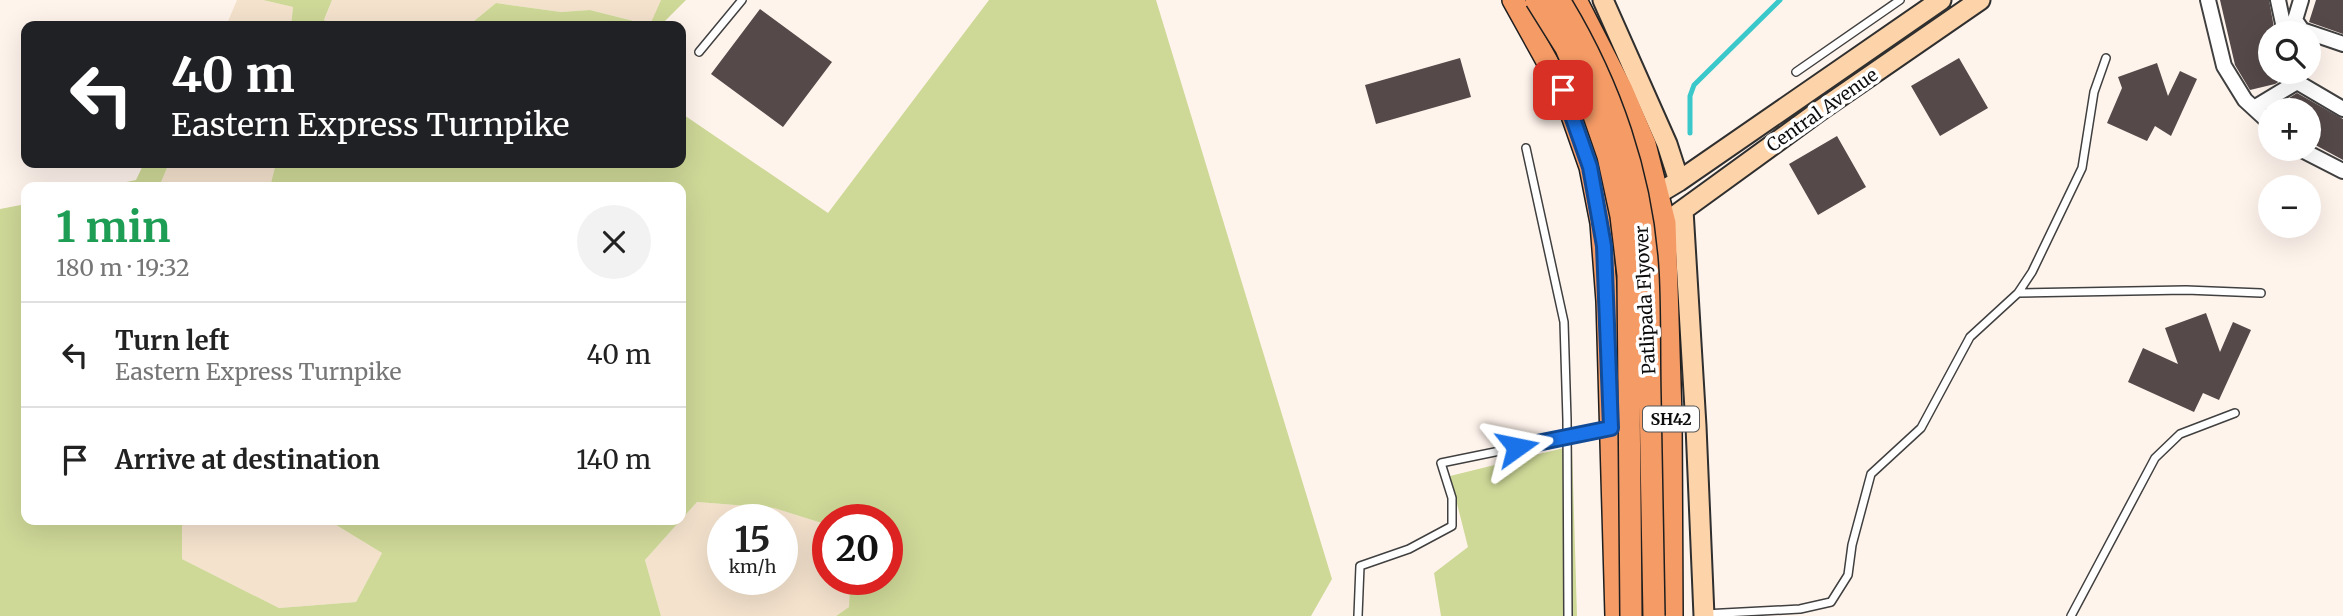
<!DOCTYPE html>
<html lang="en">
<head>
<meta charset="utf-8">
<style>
  :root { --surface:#fff; --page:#f2f2f2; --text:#222; --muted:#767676; --line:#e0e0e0 }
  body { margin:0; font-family:Merriweather,serif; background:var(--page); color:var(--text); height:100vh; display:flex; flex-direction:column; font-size:26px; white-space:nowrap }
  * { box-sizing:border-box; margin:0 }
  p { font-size:23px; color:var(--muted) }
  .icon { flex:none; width:38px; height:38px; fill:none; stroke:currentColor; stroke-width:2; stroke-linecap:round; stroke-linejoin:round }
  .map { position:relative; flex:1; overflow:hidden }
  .panel { position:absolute; left:21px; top:182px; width:665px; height:343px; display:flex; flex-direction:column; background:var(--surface); border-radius:14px; box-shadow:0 7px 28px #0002 }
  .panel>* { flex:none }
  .guide { position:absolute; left:21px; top:21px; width:665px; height:147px; border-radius:14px; box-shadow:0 7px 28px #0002; background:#202124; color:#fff; overflow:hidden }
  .controls { position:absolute; left:2258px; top:21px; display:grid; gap:14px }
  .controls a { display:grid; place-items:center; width:63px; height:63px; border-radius:50%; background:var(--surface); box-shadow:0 7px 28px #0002; font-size:35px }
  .speed { position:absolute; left:707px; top:504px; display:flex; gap:14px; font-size:35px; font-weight:700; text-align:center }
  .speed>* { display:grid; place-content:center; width:91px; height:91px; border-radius:50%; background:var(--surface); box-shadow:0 7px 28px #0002; line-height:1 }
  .speed small { font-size:18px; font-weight:400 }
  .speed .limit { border:10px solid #d22; background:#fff; color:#111 }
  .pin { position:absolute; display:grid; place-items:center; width:60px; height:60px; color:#fff; margin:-30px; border-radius:14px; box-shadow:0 4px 10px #0006 }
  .me { position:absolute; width:77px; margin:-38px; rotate:78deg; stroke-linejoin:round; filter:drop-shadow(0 0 5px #0008) }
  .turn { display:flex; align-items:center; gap:24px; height:147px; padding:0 35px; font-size:32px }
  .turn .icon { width:91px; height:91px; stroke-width:2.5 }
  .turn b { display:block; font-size:49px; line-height:60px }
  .round { display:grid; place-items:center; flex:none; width:74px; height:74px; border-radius:37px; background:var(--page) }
  .headline { display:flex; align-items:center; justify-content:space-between; height:119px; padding:0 35px }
  h1 { font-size:42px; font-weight:700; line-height:52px; color:#1e9e55 }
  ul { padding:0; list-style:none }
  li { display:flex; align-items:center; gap:21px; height:105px; padding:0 35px; border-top:2px solid var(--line) }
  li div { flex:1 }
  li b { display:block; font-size:26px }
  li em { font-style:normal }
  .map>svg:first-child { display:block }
</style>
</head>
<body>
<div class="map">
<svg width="2343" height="616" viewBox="0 0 2343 616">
  <rect width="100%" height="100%" fill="#fff4ec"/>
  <path fill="#f4e2cd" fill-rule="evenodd" d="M237,0H263L293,7L291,26H226Z
    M332,0H661L651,25L590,10L561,12L496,3L468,26H334L324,21Z
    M169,163H276L270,187H159Z
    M697,502L774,508L828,525V579H850L849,607L836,616H661L645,560ZM723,520H782V579H723Z
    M182,520H328L382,553L356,602L279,608L182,559Z"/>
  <path fill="#ced897" d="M263,0H332L324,20L334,26H291L293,7Z
    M661,0H686L660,26H468L496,3L561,12L590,10L650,25Z
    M989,0H1156L1332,579L1311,616H836L849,607L850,579H887V520H828V525L774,508L697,502L645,560L661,616H0V209L26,204V520H182V559L279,608L356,602L382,553L328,520H681V187H270L276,163H681V113L828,213Z
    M144,163H169L159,187H102L136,180Z
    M1572,446L1577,616H1441L1434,573L1468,547L1450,476Z"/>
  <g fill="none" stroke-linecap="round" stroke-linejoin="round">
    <path stroke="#3bc8ca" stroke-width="5" d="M1690,133V96L1694,85L1780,0"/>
  </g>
  <path fill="#554949" d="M2220,0H2269L2275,33H2270V72H2284L2285,78L2275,84L2250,90L2235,65Z
    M2316,0H2343V34L2309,22Z
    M760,9L832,62L783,127L711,74Z
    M1460,58L1471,97L1376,124L1365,85Z
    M1959,58L1988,108L1940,136L1911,86Z
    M2157,63L2168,96L2180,71L2197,79L2171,136L2155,126L2147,141L2107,123L2122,88L2118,77Z
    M2297,93L2343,119V160L2308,141V110H2282L2289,98Z
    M1837,136L1866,187L1818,215L1789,164Z
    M2206,313L2220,352L2233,322L2251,330L2219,400L2203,393L2194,412L2128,382L2143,348L2178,364L2165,328Z"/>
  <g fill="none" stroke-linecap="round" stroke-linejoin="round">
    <g stroke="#404040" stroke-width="10">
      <path id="lane" d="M699,52L742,0
        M1796,72L1900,0
        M1526,148L1564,322L1567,420L1568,616
        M2018,293L2186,290L2261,293
        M1704,614L1800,609L1831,602L1848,575L1852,545L1871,474L1921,428L1970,337L2018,293L2032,272L2082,168L2094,92L2106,58
        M1358,616L1360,566L1409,549L1452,526V498L1441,463L1607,429
        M2071,616L2155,458L2180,434L2235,413"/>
    </g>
    <g stroke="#404040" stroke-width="18">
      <path id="street" d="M2208,0L2224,66L2245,100L2270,123
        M2278,0L2285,33
        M2301,0L2295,20L2302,30L2343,44
        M2293,72L2297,82L2343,109
        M2254,108L2297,82
        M2300,149L2343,171"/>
    </g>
    <g stroke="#2f2f2f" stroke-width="23">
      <path id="secondary" d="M1603,0L1667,144L1679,181
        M1644,202L1679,181L1941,0
        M1683,210L1696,426L1704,616
        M1604,246L1665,223L1822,109L1980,0"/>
    </g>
    <g stroke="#1e1e1e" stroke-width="24">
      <path id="primary" d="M1513,0L1563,90L1590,167L1601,223L1607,301L1616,616
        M1576,0L1622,90L1645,144L1665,223L1671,415L1672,616"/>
    </g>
    <use href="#lane" stroke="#fff" stroke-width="7"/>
    <use href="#street" stroke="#fff" stroke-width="14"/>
    <use href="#secondary" stroke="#fdd3a9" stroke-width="19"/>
    <use href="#primary" stroke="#f59b66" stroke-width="21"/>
    <g stroke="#1e1e1e" stroke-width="24" stroke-linecap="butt">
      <path id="primary-bridge" d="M1536,0L1566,48L1589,101L1608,156L1621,216L1628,275L1631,616
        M1559,0C1610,83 1643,178 1648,275C1650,316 1649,357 1650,398C1651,471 1653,543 1654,616"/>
    </g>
    <use href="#primary-bridge" stroke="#f59b66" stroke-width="21"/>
  </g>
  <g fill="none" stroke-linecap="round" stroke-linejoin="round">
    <g stroke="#114b97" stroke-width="18">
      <path id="route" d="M1517,447L1611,428L1604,246L1590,167L1563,90"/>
    </g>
    <use href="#route" stroke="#1a73e8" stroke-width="12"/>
  </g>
  <g text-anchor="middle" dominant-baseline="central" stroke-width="7" stroke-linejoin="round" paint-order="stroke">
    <rect fill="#fff" stroke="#565656" stroke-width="2" x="1643" y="406.5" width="56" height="25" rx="5"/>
    <g font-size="16" font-weight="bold" fill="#0d0d0d">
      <text x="1671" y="419">SH42</text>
    </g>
    <g font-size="18" fill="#0d0d0d" stroke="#fff">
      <text transform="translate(1822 110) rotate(-35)">Central Avenue</text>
      <text transform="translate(1645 300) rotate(-93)">Patlipada Flyover</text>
    </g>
  </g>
</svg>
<div class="controls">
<a><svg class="icon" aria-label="search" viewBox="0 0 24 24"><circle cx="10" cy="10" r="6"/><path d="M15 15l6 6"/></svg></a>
<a>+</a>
<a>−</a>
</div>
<div class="speed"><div>15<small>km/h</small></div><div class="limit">20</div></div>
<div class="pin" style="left:1563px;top:90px;background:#d93025"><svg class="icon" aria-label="arrive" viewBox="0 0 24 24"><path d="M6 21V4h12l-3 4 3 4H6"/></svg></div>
<svg class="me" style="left:1517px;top:447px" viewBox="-20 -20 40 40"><path d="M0-17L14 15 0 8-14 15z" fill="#1a73e8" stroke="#fff" stroke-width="4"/></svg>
<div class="guide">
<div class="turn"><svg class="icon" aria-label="left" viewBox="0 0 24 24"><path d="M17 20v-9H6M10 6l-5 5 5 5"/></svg><div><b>40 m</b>Eastern Express Turnpike</div></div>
</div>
<section class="panel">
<div class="headline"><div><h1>1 min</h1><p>180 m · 19:32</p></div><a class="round"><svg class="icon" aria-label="close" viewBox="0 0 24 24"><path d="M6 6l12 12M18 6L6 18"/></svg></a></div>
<ul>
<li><svg class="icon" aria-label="left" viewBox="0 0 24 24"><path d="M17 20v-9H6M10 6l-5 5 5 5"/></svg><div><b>Turn left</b><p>Eastern Express Turnpike</p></div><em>40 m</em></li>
<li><svg class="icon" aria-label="arrive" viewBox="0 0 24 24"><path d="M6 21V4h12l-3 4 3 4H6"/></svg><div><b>Arrive at destination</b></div><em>140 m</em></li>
</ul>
</section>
</div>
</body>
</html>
